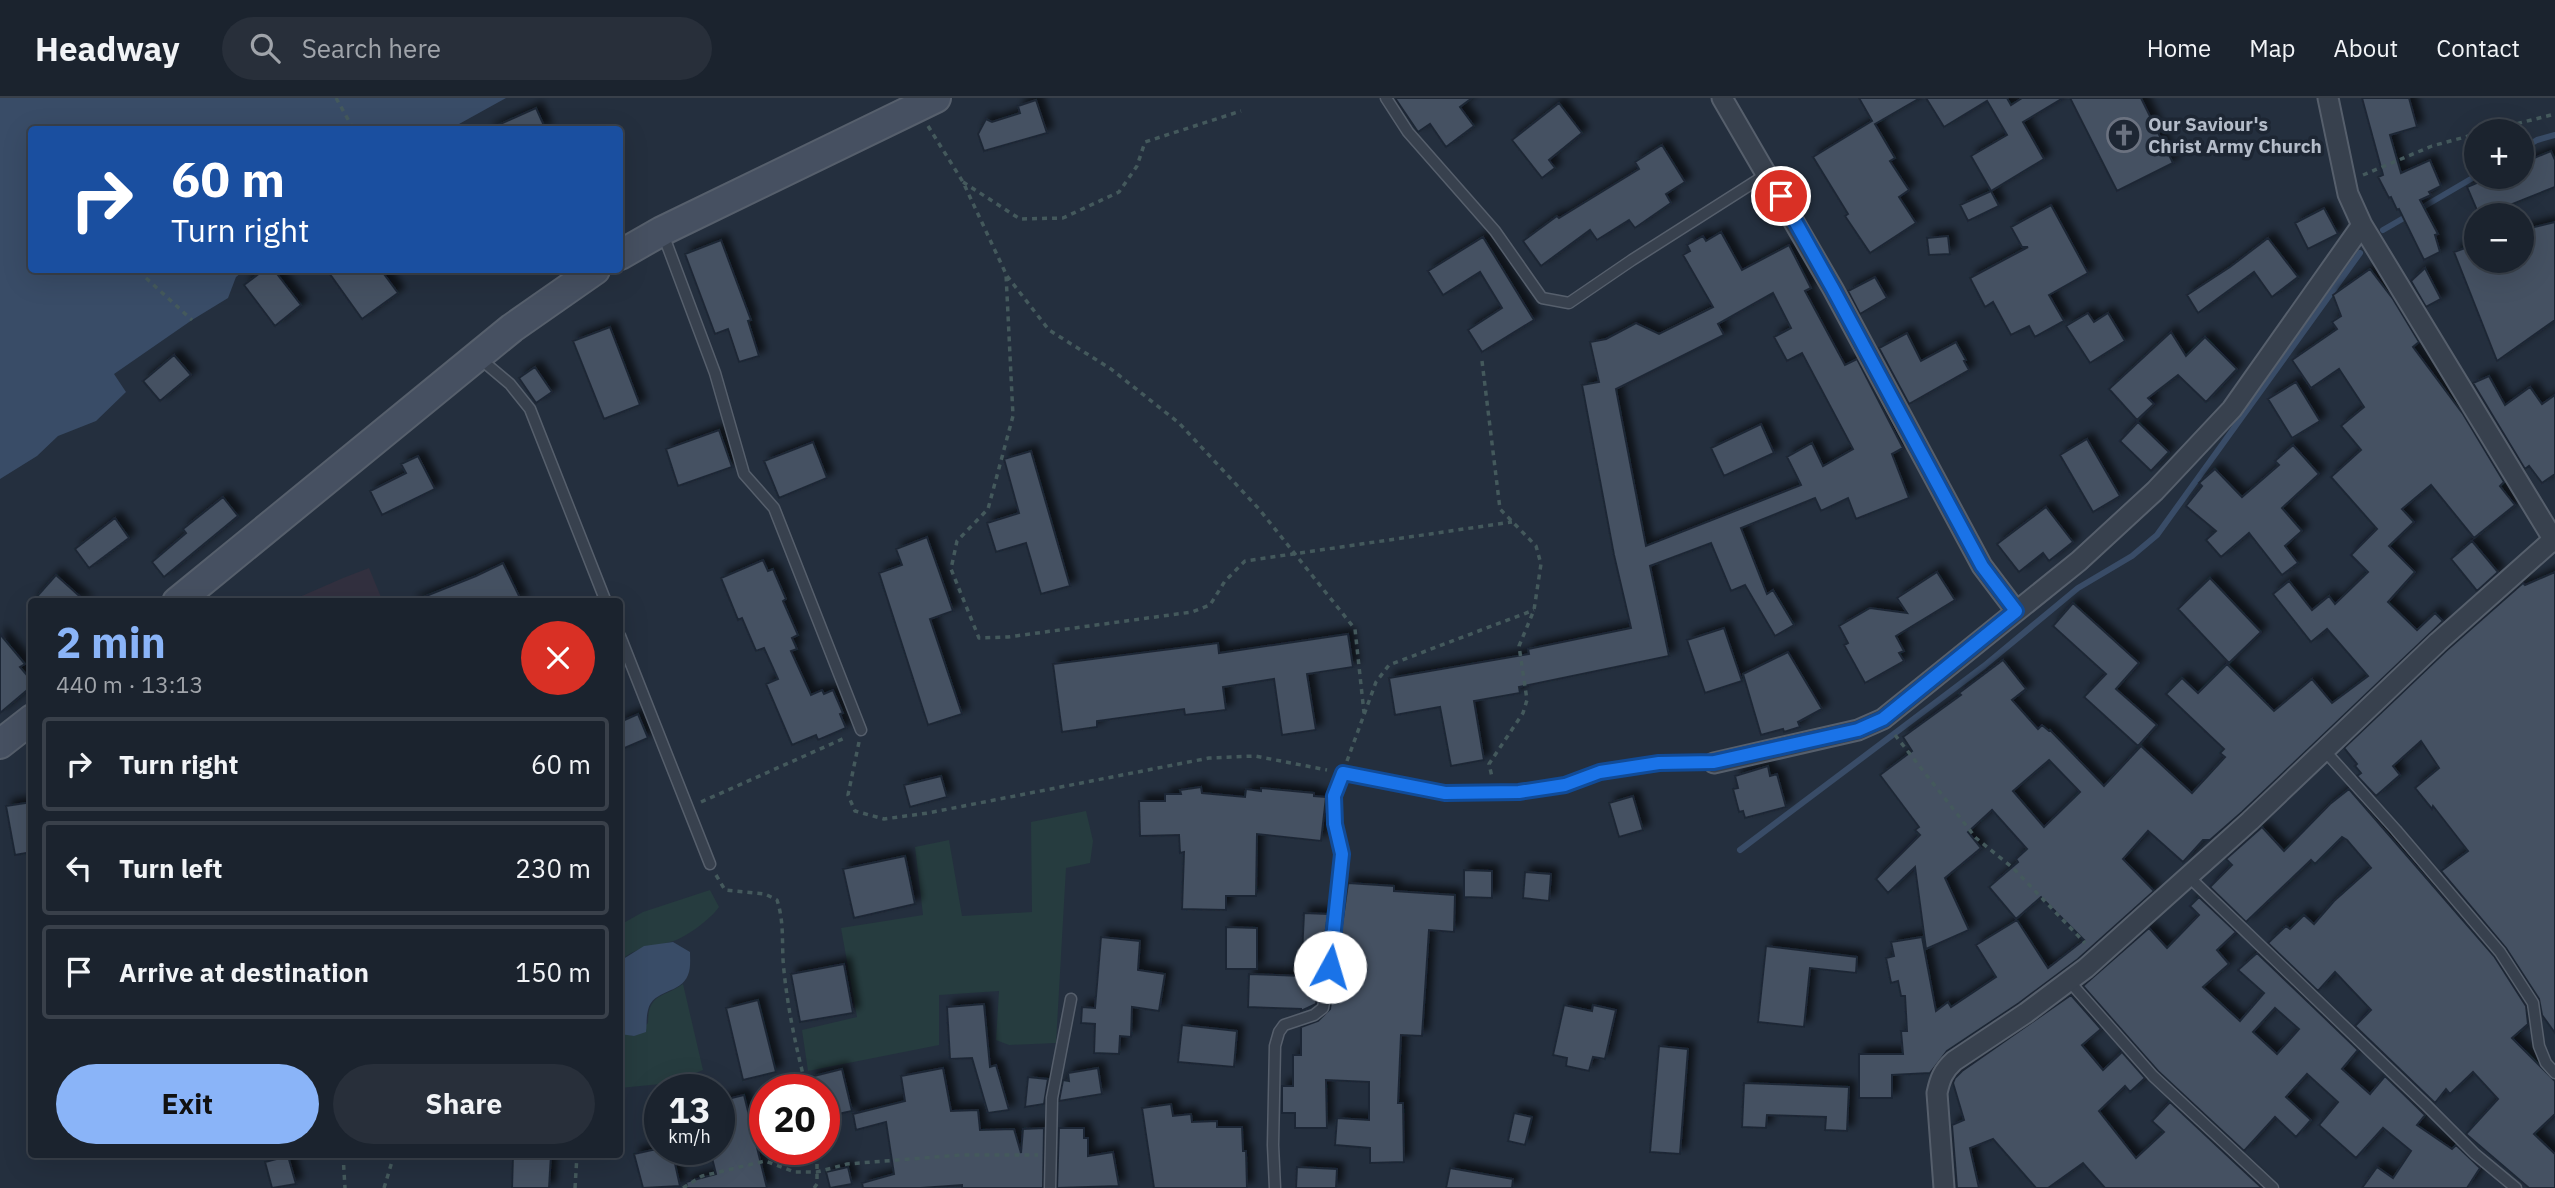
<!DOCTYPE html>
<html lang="en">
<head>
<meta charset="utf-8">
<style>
  :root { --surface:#1b232e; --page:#282f3a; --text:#f1f3f6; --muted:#a0a4aa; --line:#39404a; --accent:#8ab4f8 }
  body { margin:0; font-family:"IBM Plex Sans",sans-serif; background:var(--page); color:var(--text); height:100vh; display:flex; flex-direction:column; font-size:26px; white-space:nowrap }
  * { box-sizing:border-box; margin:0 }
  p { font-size:23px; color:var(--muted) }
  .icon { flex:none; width:38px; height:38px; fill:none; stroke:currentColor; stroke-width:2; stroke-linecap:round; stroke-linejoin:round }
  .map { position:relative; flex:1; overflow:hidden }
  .side { position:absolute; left:28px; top:500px; width:595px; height:560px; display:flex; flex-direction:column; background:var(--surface); border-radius:7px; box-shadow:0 7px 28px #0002,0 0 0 2px var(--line) }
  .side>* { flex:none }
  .hud { position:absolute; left:28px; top:28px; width:595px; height:147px; border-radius:7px; box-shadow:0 7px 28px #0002,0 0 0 2px var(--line); background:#1a4fa0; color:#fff; overflow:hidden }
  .controls { position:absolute; left:2464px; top:21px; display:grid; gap:14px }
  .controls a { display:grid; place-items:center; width:70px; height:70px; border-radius:50%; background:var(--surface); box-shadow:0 7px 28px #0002,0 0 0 2px var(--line); font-size:35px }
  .speed { position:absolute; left:644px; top:976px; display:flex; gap:14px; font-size:35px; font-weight:700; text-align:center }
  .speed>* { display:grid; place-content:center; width:91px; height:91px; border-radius:50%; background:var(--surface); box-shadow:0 7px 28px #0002,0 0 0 2px var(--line); line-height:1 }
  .speed small { font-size:18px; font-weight:400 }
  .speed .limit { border:10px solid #d22; background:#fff; color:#111 }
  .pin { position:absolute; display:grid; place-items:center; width:60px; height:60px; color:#fff; margin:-30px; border:4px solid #fff; border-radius:50%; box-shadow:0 2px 7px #0007 }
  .me { position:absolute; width:77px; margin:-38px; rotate:6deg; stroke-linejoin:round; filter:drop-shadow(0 0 5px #0008) }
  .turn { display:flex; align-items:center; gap:24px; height:147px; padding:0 28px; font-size:32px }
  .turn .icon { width:91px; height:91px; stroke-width:2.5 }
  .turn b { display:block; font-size:49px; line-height:60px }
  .round { display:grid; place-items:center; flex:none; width:74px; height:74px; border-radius:37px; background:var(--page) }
  .overview { display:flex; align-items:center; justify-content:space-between; height:119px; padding:0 28px }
  h1 { font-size:42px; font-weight:800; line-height:52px; color:var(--accent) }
  .action { display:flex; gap:14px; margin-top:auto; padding:14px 28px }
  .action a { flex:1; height:80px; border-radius:42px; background:var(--accent); color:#111; font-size:28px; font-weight:800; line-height:80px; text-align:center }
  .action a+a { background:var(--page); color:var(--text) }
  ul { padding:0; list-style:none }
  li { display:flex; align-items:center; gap:21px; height:94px; margin:0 14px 10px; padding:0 14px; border:4px solid var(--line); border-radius:7px }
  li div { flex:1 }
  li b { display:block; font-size:26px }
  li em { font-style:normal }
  header { display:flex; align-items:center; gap:42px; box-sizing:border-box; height:98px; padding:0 35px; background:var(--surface); border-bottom:2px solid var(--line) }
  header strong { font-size:33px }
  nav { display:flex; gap:38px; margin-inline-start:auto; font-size:24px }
  .search { width:490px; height:63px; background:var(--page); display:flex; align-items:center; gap:18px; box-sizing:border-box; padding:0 24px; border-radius:38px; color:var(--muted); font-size:26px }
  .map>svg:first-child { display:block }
</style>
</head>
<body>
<header>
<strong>Headway</strong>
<div class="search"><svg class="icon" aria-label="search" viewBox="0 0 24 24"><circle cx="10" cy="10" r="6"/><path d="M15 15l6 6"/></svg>Search here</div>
<nav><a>Home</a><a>Map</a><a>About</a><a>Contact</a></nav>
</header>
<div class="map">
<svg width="2555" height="1090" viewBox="0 0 2555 1090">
  <defs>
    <filter id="shadow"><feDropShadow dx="6" dy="-6" stdDeviation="3.5" flood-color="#0009"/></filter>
  </defs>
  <rect width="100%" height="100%" fill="#242f3e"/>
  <path fill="#32303f" d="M369,470L383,504H288L343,480Z"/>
  <path fill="#263c3f" d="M1086,713L1093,743L1090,765L1066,770L1056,945L1009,947L996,942L999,893L939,897V947L808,973L802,932L857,919L841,830L923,817L915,749L949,742L962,818L1032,814L1031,724Z
    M710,792L719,809C711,821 684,841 670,844C650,850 637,848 620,863V827L643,814Z
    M683,886L703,972L671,985L620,990V935L634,938L648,925C648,895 663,900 683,886Z"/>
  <path fill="#394c67" d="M0,0H506L450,31L32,32V172H245L236,179L228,200L192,222L114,276L126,294L96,323L58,338L37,358L0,381Z
    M673,844L690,854C690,861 691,870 688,877C681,896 653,891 648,912C646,919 647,927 646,934L634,938L620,936V863L644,848Z"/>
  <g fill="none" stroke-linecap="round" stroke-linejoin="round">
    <path stroke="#394c67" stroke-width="6" d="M2522,51L2537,42L2555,37
      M2418,112L2476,78
      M2383,132L2409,117
      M1740,752L1984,568L2078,490L2132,458L2157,437L2360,155"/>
  </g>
  <path fill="#455162" stroke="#1f2835" stroke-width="2" fill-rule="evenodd" filter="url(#shadow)" d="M1395,0H1472L1460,9L1474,28L1446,49L1430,26L1418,34Z
    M1859,0H1920L1875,26L1895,60L1890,63L1909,92L1899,99L1916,125L1870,155L1845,118L1848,116L1813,59L1872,23Z
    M1926,0H2007L2011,7L2022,0H2063L2023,24L2044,61L1991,93L1971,58L2007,37L1987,3L1944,29Z
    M2070,0H2141L2173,65L2117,93Z
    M2362,0H2409L2417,29L2390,37L2401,75L2430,62L2441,88L2429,94L2431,97L2420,102L2438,136L2435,137L2440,154L2424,162L2399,111L2397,112L2391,99L2389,100L2378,79L2383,77Z
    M1036,2L1047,35L984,53L978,36L986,21L992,24L1020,15L1018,8Z
    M1559,5L1582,35L1549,62L1555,70L1542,80L1512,42Z
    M536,10L546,32H487Z
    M1662,47L1685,84L1666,96L1671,105L1635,130L1629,122L1597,142L1590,132L1541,168L1523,143L1557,118L1559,120L1639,71L1635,64Z
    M2551,53L2555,62V89L2485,117H2479L2467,89L2491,79H2522V65Z
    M1991,93L1999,108L1968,123L1960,107Z
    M2051,107L2088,175L2049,197L2064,223L2035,239L2029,228L2011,237L1993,204L1985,209L1970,180L2028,149H2022L2011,129Z
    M2324,110L2338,136L2308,151L2295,125Z
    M2555,124V222L2497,263L2454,154L2476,146V163H2522V132Z
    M1721,134L1742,172L1789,147L1811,190L1805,193L1845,267L1857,261L1903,350L1892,356L1909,400L1856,421L1848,400L1821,413L1815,400L1741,430L1767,496L1773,492L1794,527L1775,538L1745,487L1731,493L1711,445L1650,468L1669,558L1519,589L1520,595L1474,603L1484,662L1451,668L1440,609L1395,617L1389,580L1529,556L1528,551L1631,530L1614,457L1582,287L1599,284L1590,244L1606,241L1636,225L1659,236L1713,209L1683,157L1690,153L1687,147L1703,138L1706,143ZM1773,195L1791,230L1774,239L1787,263L1802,255L1853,351L1823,368L1812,345L1787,359L1801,387L1646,448L1616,291L1724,237L1718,226Z
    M1948,138L1950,156L1929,157L1927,140Z
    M1483,139L1534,222L1482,254L1468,232L1502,210L1480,174L1443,197L1428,173Z
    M2268,140L2298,179L2272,199L2254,174L2198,215L2187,197L2230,169Z
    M721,142L751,222L748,223L759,258L739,264L728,231L715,236L685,156Z
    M2425,170L2441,201L2426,209L2411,183Z
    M2370,171L2393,201L2419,244L2413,249L2463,316L2504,384L2500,388L2515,407L2474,440L2431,387L2402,411L2414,424L2389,448L2415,474L2388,504L2417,532L2435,515L2443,523L2242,714L2210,742H2203L2183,764L2148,733L2123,761L2154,793L2078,861L2019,905L1947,953L1930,975L1892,977V1000H1859V956H1903L1901,933H1907L1905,898H1901L1898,883L1891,885L1886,860L1894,858L1891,844L1922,839L1936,913L1948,904L1951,909L1996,879L1976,847L2017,822L2048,870L2084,842L2041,799L2016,821L1989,789L2018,764L2016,761L2027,751L1992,712L1968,734L1981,750L1945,780L1969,832L1926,851L1915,769L1888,795L1876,781L1920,737L1915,732L1919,729L1880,677L1912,653L1903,639L1961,597L1959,595L2003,562L2026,591L2012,602L2038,631L2042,627L2049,633L2050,632L2104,688L2141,648L2192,695L2225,659L2220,655L2224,651L2166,596L2182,580L2198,595L2227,566L2274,613L2312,581L2332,605L2368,578L2327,531L2311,544L2273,496L2289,483L2312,512L2329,498L2335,506L2368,474L2351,457L2377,431L2331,379L2361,352L2341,328L2364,309L2339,271L2311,290L2292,262L2337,231L2332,224L2341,218L2333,197ZM2049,662L2080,694L2044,729L2013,693Z
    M264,172H274L301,207L275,228L244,187Z
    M327,172H381L398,195L362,221Z
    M1875,179L1887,200L1860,216L1848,193Z
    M2088,215L2094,224L2108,215L2125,243L2090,265L2066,228Z
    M610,229L640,307L604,321L573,243Z
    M2171,234L2186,258L2205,239L2237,271L2206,304L2178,277L2148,300L2154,306L2137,322L2109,291Z
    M1907,235L1921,263L1956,244L1966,262L1964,263L1969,272L1909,306L1879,250Z
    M174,257L191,277L160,303L143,283Z
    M535,269L552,294L536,305L519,280Z
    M2489,278L2505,307L2530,289L2542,306L2555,297V376L2542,385L2529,368L2525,371L2473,285Z
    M2296,284L2320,323L2292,340L2268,301Z
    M2138,324L2169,354L2151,373L2120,343Z
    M1761,326L1774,355L1724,378L1711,350Z
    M719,332L732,369L678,388L666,351Z
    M2087,341L2120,398L2093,414L2060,357Z
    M813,344L827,380L779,400L764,363Z
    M2293,347L2319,376L2282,410L2302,433L2285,448L2298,465L2282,477L2249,435L2221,459L2206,442L2216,433L2186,408L2202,388L2199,385L2215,371L2242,399L2279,367L2275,363Z
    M1031,353L1070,488L1041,496L1026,445L996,454L987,425L1019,415L1004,361Z
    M418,358L435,391L382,417L370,393L406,375L401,366Z
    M223,399L238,418L164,479L152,464L186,435L183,431Z
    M2046,409L2073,444L2049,463L2043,455L2019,474L1997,446Z
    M115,420L129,440L89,470L75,451Z
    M927,439L953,513L930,521L962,616L928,627L879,475L902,467L896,451Z
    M2472,443L2498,474L2477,493L2451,461Z
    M763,462L768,473L773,471L786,501L783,503L798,537L792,540L797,551L791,553L811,597L822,592L824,596L833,592L843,615L840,616L846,630L818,642L816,637L792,647L766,586L778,581L764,550L756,553L742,520L738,522L721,480Z
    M503,465L522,504H411L476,478Z
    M1937,474L1955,502L1896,538L1904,553L1899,555L1904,563L1865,585L1844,547L1848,545L1839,528L1870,510L1907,515L1897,500Z
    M2555,474V935L2542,917L2539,901L2506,850L2441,773L2468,753L2433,708L2432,711L2415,690L2439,670L2421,643L2393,668L2400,677L2376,698L2357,678L2361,675L2355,668L2357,666L2344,650L2446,553L2523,485L2525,487Z
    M56,477L86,504H32Z
    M2210,480L2261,534L2229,565L2178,511Z
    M2073,505L2139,565L2116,591L2157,627L2138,648L2084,599L2106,576L2053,528Z
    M1724,530L1742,583L1705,595L1687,542Z
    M0,536L25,566L20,569L32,583V588L0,615Z
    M1348,536L1353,569L1307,576L1316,632L1282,637L1274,581L1223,589L1226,612L1185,617L1184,611L1097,623V629L1062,634L1053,566L1218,545L1219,555Z
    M1788,554L1822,611L1798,624L1800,629L1784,634L1783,631L1761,637L1743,576Z
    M638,616L648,640L620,652V624Z
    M1768,668L1770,678L1777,676L1786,709L1745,720L1743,713L1739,714L1733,691L1738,690L1735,678Z
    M941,678L947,699L910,709L904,687Z
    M1201,689L1202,695L1245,699L1246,691L1261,693V690L1314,695V698L1326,699L1321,743L1257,736L1256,798H1226V812L1182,811L1184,754L1180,755L1179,737L1140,738L1139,703H1165V696H1181L1180,692Z
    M2349,691L2494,858L2526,908L2528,926L2512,940L2555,983V1016L2534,1036L2555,1056V1090H2529L2466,1036L2498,1001L2473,974L2450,996L2446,991L2435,1005L2355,928L2371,912L2335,874L2318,893L2268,845L2286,828L2290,831L2304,817L2314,826L2334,803L2371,770L2347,742L2342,739L2315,766L2311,762L2246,824L2210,789L2232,767L2226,761L2262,729L2284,753L2330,706Z
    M1633,698L1643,732L1619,739L1609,705Z
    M32,704V754L15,757L6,708Z
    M905,758L915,806L854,820L843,771Z
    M1464,772L1492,773V800L1464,799Z
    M1525,774L1551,776L1549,803L1523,800Z
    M1348,785L1394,788V793L1455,797L1454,834L1429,832L1422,938L1401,937L1398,1005H1403L1404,1064L1370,1065V1050L1335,1047L1337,1020L1369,1022V984L1326,982L1327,1030H1295V1015H1282V988H1293V957H1301V929L1318,923L1330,911Z
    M2199,799L2236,834L2217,852L2229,866L2203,889L2240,923L2264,895L2238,872L2257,855L2358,952L2342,971L2370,996L2385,978L2425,1017L2417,1027L2452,1051L2456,1047L2480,1070L2467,1090H2362L2377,1069L2393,1080L2411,1053L2383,1030L2356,1060L2319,1027L2338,1004L2307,976L2286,999L2311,1022L2296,1039L2275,1019L2244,1053L2158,973L2083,888L2149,830L2167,850L2199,817L2190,808ZM2275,910L2299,931L2277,956L2253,934Z
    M1304,815L1328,816L1316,906L1301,913V911L1248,909L1249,876L1301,878Z
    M1226,829L1257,830V871H1226Z
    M1101,839L1140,843L1138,872L1165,876L1159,913L1132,909L1131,939L1120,938L1119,956L1094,955L1095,926L1081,925L1082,909L1095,910Z
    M1766,848L1857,859L1856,875L1810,870L1804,929L1758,924Z
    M844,866L853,915L800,924L791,876Z
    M2071,897L2101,931L2082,947L2103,972L2122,954L2145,980L2130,994L2125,988L2099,1013L2136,1060L2164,1034L2152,1023L2170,1004L2262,1090H2105L2083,1065L2048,1090H2036L1993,1041L1970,1050L1979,1090H1957L1952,1027L1964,1022L1953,985L1955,980L1962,973Z
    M758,902L776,974L743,982L726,910Z
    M984,906L990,969L996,967L1009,1012L988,1015L972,960L950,961L947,909Z
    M1564,907L1592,913L1593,907L1616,912L1605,961L1593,959L1589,973L1566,968L1567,960L1553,957Z
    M1182,927L1237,933L1234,969L1178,964Z
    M1659,948L1688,951L1680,1056L1650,1054Z
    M943,970L951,1013L978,1012L980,1032L1014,1031L1021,1055L1023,1031L1044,1030L1043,1090H962V1087L921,1090H863L862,1085L894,1076L886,1024L856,1032L853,1016L905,1003L901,978Z
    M1098,970L1102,996L1059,1003L1063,982L1069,983L1068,975Z
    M842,971L852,1013L824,1019V992H814L810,979Z
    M1028,979L1048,981L1044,1006L1025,1009Z
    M1744,985L1849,989L1847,1033L1825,1032L1826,1019L1767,1017L1766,1030L1742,1029Z
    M744,997L767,1090H687L686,1084L716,1076L710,1052H719V1048L728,1046L719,1012V1003Z
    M1171,1006L1173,1018L1191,1016L1192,1024L1217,1023V1029H1242L1243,1053H1246L1247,1090H1154L1142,1010Z
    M1514,1015L1532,1019L1525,1047L1508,1043Z
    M1059,1030H1084V1040H1088V1058L1113,1054L1119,1088L1057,1090Z
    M652,1052H672L680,1088L643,1090L634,1056Z
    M513,1057H551L549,1090H512Z
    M288,1058L296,1086L272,1090L265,1064Z
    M848,1069L852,1086L830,1090L826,1074Z
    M1297,1069L1337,1071L1336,1090H1296Z
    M1450,1070L1513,1081L1512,1090H1446Z"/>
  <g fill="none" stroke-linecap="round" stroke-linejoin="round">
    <g stroke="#565f6c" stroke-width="13">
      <path id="lane" d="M1386,0L1408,34L1495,133L1542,200L1569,205L1632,162L1767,76
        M663,136L715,275L744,376L774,410L861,632
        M478,259L510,286L530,311L606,504
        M620,538L710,766
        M2324,652L2396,732L2500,854L2533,905L2539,948L2546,965L2555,975
        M2188,778L2426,1007L2475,1056L2516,1090
        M2069,883L2153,978L2273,1090
        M1050,1090L1052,1000L1071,901
        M1275,1090L1273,1047L1275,948L1279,934L1284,927L1314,917L1323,910L1330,868L1342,756L1335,726L1334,698L1343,675L1445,695H1482L1519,694L1565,687L1600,674L1659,665H1714"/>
    </g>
    <g stroke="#565f6c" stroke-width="23">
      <path id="street" d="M1722,0L1833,191L1982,468L2016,513
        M2328,0L2348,96L2362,127L2555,444
        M1714,665L1858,632L1883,621L2079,463L2155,393L2232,311L2362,127
        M1944,1090L1937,995C1940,981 1943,973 1954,963L2026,915L2086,870L2250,723L2438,544L2554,441"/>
    </g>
    <g stroke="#565f6c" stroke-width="32">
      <path id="secondary" d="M620,157L662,133L936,0
        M177,504L512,230L595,172
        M0,646L32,621"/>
    </g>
    <path stroke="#44595c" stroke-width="3.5" stroke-dasharray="5 5" stroke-linecap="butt" d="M336,0L354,32
      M928,28L963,84L1006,176L1013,318L988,411L957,443L951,471L979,540L1008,539L1192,514L1210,507L1225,483L1245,463L1512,424
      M2488,33L2555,16
      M2363,77L2432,48L2476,36
      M963,84L1020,121L1063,120L1119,94L1137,68L1145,44L1241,13
      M1007,178L1049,232L1111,271L1179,325L1259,411L1355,531L1364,615
      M146,180L192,222
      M1482,263L1500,411L1536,448L1541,466L1534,512L1519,548L1527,602L1523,615L1489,666L1492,679
      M1895,637L1976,740L2013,770L2085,845
      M859,644L848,697L855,713L884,721L928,715L1209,660L1255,658L1327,672
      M1347,663L1376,584L1389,567L1534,512
      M701,704L847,639
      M716,777L725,792L765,796L777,802C785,826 781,848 784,873C788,913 797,954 807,992
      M343,1057L345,1090
      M384,1090L394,1057
      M575,1090L577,1057
      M683,1090L702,1078L765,1063L795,1074H817L847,1066L961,1057H1038
      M814,1090L817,1086V1052"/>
    <use href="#lane" stroke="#38414e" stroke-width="10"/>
    <use href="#street" stroke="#38414e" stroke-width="19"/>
    <use href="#secondary" stroke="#465061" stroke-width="28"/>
  </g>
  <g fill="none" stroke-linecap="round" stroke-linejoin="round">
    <g stroke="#114b97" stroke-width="18">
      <path id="route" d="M1330,869L1342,756L1335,726L1334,698L1343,675L1445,695L1519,694L1565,687L1600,674L1659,665L1714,664L1858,632L1883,621L2016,513L1982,468L1833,191L1781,98"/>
    </g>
    <use href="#route" stroke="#1a73e8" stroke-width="12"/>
  </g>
  <defs>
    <g id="church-ring" transform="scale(1.75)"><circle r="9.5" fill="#1d2633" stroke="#6b7280" stroke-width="1.5"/><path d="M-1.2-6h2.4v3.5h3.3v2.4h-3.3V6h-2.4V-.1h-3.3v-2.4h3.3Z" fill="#6b7280"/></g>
  </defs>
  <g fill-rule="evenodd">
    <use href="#church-ring" x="2124" y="37"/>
  </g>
  <g text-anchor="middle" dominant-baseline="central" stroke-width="7" stroke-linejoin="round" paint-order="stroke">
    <g font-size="19" font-weight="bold" fill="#b4bcc9" stroke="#1d2633" text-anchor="start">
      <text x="2148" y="26">Our Saviour's<tspan x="2148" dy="22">Christ Army Church</tspan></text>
    </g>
  </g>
</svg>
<div class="controls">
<a>+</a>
<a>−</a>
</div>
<div class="speed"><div>13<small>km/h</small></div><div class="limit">20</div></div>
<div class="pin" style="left:1781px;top:98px;background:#d93025"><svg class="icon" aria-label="arrive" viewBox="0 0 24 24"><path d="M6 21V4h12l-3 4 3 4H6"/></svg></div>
<svg class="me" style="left:1330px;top:869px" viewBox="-20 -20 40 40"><circle r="19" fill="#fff"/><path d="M0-13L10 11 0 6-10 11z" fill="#1a73e8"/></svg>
<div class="hud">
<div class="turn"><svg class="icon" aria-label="right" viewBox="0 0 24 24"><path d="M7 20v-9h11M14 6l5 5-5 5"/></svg><div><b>60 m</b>Turn right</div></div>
</div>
<section class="side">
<div class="overview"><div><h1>2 min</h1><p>440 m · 13:13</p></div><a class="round" style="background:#d93025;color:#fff"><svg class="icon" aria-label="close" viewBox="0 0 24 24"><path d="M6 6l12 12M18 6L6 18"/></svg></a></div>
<ul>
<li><svg class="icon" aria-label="right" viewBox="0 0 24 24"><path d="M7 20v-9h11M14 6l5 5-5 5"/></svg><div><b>Turn right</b></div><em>60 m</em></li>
<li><svg class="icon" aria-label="left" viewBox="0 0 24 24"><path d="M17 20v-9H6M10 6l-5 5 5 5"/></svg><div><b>Turn left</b></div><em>230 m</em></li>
<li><svg class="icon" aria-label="arrive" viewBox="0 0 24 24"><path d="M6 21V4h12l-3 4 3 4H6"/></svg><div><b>Arrive at destination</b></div><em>150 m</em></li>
</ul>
<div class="action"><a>Exit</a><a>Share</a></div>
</section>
</div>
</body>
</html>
